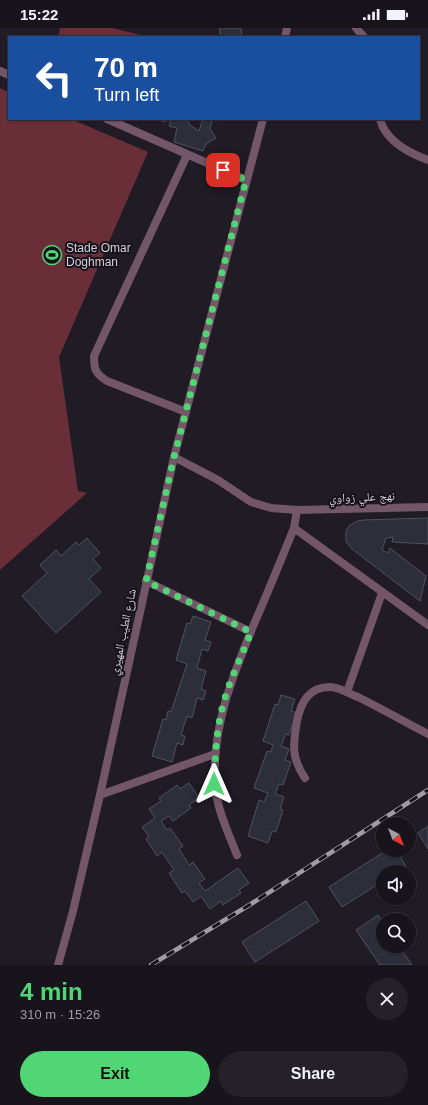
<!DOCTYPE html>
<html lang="en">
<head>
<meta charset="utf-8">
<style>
  :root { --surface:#18141c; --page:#252129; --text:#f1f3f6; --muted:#9f9ea3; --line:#36333b; --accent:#50d674 }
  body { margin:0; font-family:Arial,"Noto Naskh Arabic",sans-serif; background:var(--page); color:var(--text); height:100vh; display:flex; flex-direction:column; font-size:15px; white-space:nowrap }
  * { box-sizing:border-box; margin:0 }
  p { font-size:13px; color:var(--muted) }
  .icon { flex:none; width:22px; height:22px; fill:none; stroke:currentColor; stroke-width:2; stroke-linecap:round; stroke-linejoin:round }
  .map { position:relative; height:937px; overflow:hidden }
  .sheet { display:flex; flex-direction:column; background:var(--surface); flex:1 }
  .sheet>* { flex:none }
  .guide { position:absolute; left:8px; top:8px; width:412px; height:84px; border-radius:0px; box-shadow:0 1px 3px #0004,0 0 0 1px var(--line); background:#1a4fa0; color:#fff; overflow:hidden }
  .needle { width:26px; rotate:138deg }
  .controls { position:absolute; left:376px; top:789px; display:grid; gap:8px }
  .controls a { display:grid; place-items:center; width:40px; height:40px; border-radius:50%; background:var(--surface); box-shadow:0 1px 3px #0004,0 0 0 1px var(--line); font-size:20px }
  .pin { position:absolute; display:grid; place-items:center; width:34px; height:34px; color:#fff; margin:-17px; border-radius:8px; box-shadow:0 2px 6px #0006 }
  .me { position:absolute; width:44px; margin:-22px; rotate:0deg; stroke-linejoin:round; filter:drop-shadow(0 0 3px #0008) }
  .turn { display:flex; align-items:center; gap:14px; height:84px; padding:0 20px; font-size:18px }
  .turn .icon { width:52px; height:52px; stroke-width:2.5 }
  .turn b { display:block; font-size:28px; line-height:34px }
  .round { display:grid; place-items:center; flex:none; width:42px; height:42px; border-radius:21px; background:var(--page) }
  .head { display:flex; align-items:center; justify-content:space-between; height:68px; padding:0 20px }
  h1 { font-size:24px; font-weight:700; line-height:30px; color:var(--accent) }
  .action { display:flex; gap:8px; margin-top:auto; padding:8px 20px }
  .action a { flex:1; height:46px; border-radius:24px; background:var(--accent); color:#111; font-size:16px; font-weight:700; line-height:46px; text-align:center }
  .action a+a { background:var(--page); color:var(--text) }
  .status { display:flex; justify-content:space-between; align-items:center; height:28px; padding:0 20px; background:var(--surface); direction:ltr }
  .status svg { height:11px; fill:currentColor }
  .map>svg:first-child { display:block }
</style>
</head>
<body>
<div class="status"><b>15:22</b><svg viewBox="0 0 49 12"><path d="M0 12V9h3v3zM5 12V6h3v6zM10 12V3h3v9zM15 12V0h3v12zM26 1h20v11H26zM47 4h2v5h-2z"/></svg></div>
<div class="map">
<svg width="428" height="937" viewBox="0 0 428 937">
  <rect width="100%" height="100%" fill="#201b25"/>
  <path fill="#692e38" d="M60,0H112L149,9H58Z
    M0,60L9,64V91H71L148,124L59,329L78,463L87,465L0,542Z"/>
  <path fill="#2c2e3a" stroke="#4f525f" d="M219,0H241L242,9H221Z
    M155,91H166V94Z
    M171,91H187L190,97L199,103L203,91H218V93L212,92L210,101L216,110L206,116L203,123L174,114L177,100L169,98Z
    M428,490V516L392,514L393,509L386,510L382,522L388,525L390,520L426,548L420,573L352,521L346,514V505L347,501L350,497L358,493L363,492Z
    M87,510L100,525L93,531L101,540L89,551L101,564L56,605L22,568L47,545L40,537L56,522L61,528L76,514L79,517Z
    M193,588L211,594L205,612L211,614L208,623L202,621L197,640L206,643L201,661L206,663L203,672L197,670L192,690L187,688L181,707L185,708L183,717L177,715L172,734L152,728L163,691L166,692L168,683L171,684L187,636L176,632L187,595L190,596Z
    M281,667L295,671L291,683L297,685L289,707L286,706L281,718L289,721L285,732L291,734L283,757L279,756L275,766L284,769L280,781L283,782L276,804L272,803L268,815L248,808L259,772L264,774L268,765L254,760L267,723L271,724L273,717L263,713L275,676L278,677Z
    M189,755L199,770L189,777L191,780L173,793L169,788L161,793L167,802L170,800L183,818L179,821L189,837L193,834L205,851L199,855L205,863L238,840L249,855L239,862L241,865L223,877L221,873L210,881L201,868L193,874L185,863L182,865L169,845L174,842L162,824L157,828L146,811L149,809L142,799L155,790L149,781L161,773L159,770L177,757L180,761Z
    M428,798V821L418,805Z
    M387,822H396L406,838L397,844H383V853L342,879L329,859Z
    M306,873L319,893L255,934L242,914Z
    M378,887L383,894V918H399L412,937H380L356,902Z"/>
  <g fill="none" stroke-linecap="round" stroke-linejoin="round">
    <path stroke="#745669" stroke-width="8" d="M186,384L107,353C95,345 94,342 94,328L187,127"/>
    <path stroke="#745669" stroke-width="8" d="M356,0L364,9
      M0,43L9,47
      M107,91L246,152
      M380,91C385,112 409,125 428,132
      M174,429L218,452L251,474L271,480L297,482L428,479
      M297,482L294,500L428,597
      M146,553L251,604
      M347,664L382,565
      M305,750C291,730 293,716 297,693C301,674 309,659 330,659C339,659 350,666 358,669C382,681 405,694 428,706
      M100,767L215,726
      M237,827C228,804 216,780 215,754C212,698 233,647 254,596C268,564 281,532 294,500"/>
    <path stroke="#745669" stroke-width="8" d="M285,9L287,0
      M58,937L73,883L100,767L174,429L263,91"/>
    <g stroke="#a19ca4" stroke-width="4.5">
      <path id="rail" d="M151,937L251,876L428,762"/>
    </g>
    <use href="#rail" stroke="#17121c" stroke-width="3" stroke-dasharray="9" stroke-linecap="butt"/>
  </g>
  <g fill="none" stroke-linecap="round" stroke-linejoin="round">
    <path stroke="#50d674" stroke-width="7" stroke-dasharray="0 12.6" d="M214,756C215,732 216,709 221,685C227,657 241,630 251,604L146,553L174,429L246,152L223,142"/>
  </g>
  <defs>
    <g id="stadium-ring" transform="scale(1)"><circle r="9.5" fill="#17121c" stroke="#50d674" stroke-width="1.5"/><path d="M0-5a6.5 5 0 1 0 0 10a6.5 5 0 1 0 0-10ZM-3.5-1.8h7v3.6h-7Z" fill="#50d674"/></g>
  </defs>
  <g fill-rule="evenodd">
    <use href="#stadium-ring" x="52" y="227"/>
  </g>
  <g text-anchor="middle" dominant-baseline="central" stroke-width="4" stroke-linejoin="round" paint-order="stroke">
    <g font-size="12" fill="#d4d0d7" stroke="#17121c" text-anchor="start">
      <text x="66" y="220">Stade Omar<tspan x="66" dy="14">Doghman</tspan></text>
    </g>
    <g font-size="12" fill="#d4d0d7" stroke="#17121c">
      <text transform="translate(362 469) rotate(-2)">نهج علي زواوي</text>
      <text transform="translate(123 604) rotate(-78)">شارع الطيب المهيري</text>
    </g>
  </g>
</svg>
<div class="controls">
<a><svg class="needle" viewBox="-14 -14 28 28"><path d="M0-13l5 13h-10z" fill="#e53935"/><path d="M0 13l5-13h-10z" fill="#9f9ea3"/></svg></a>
<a><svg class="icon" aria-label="sound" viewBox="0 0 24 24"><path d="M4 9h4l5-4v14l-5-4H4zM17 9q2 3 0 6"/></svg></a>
<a><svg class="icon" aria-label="search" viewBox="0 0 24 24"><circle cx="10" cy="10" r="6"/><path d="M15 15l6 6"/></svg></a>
</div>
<div class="pin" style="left:223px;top:142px;background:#d93025"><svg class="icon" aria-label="arrive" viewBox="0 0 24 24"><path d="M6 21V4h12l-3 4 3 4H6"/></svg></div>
<svg class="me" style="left:214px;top:756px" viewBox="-20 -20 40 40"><path d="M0-17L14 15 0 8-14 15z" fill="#50d674" stroke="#fff" stroke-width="4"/></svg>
<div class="guide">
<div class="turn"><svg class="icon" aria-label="left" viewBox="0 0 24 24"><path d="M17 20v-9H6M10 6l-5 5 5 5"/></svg><div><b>70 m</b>Turn left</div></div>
</div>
</div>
<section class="sheet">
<div class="head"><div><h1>4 min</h1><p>310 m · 15:26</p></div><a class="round"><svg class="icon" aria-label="close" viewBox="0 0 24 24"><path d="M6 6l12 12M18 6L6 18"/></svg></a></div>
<div class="action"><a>Exit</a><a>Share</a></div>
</section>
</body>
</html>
